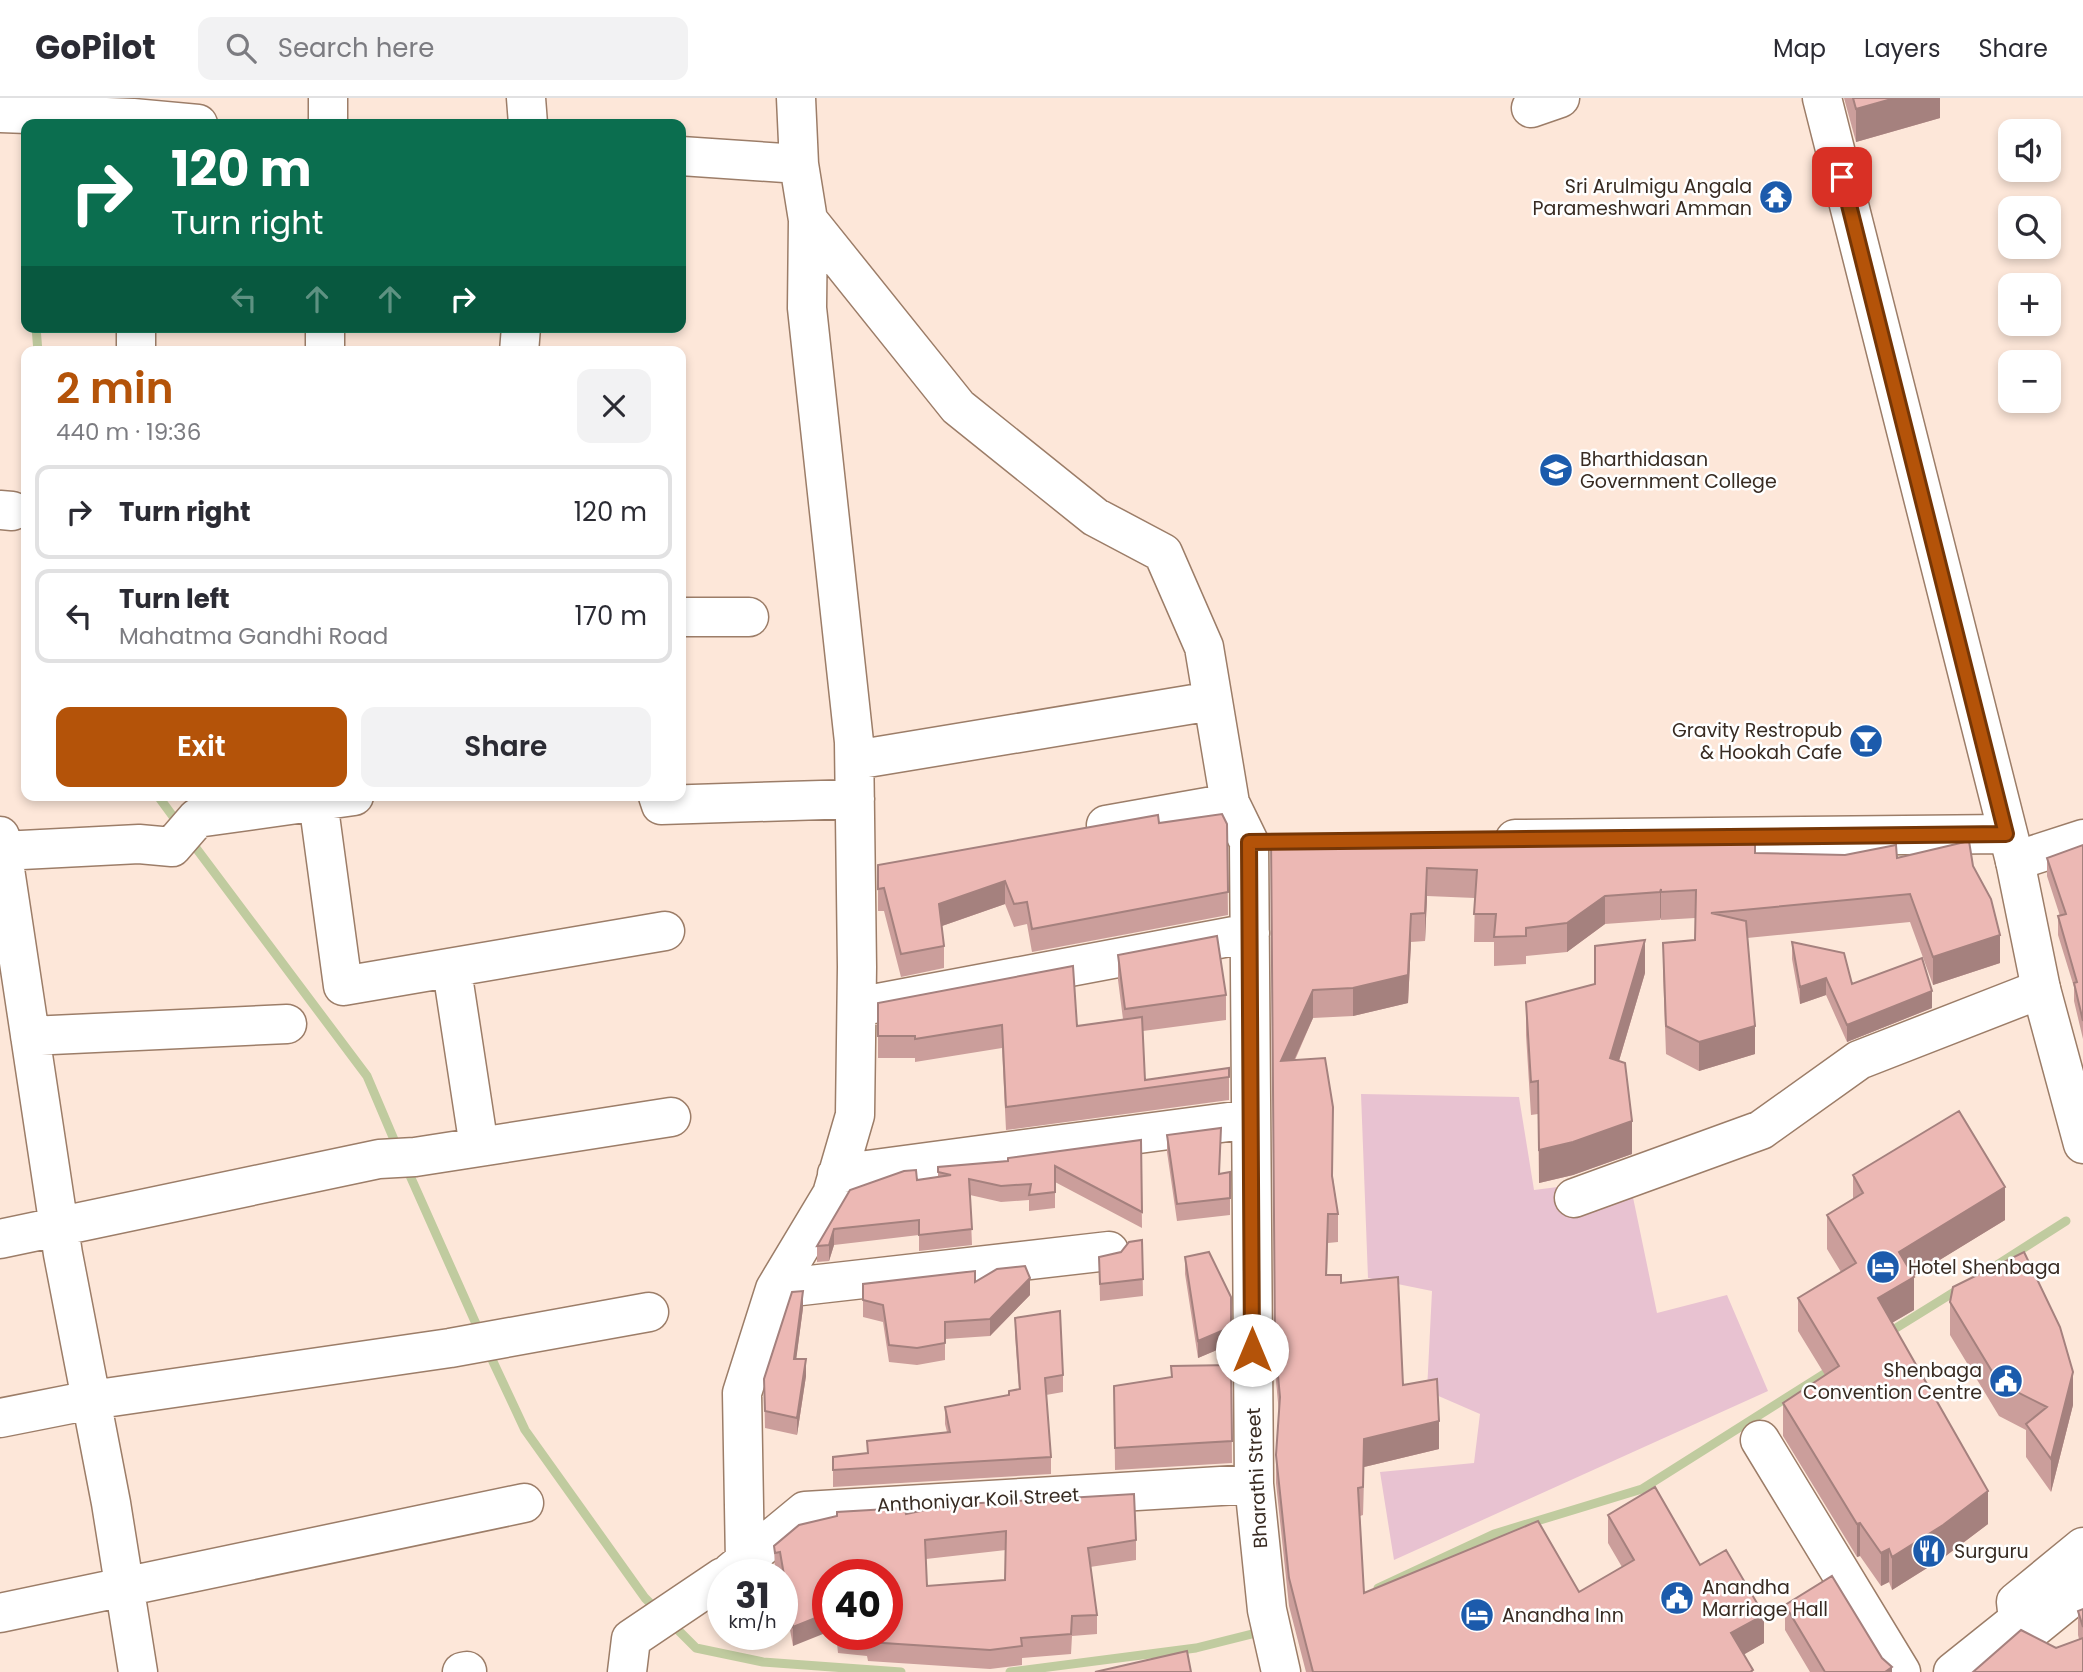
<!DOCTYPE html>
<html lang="en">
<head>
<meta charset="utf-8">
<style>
  :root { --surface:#fff; --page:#f2f2f3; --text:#2b2b33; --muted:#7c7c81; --line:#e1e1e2; --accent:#b45309 }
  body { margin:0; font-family:Poppins,sans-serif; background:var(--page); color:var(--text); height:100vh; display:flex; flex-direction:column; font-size:26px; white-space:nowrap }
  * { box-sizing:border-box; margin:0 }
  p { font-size:23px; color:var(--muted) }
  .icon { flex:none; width:38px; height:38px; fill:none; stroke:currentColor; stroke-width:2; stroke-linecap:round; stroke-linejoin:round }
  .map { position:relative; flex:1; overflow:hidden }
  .sheet { position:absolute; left:21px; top:248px; width:665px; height:455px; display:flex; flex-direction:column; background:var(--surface); border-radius:14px; box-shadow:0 4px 10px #0003 }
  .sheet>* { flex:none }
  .guide { position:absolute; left:21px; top:21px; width:665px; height:214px; border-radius:14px; box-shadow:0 4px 10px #0003; background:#0b6e4f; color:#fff; overflow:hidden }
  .tools { position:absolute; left:1998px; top:21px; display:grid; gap:14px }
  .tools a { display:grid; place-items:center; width:63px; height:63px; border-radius:14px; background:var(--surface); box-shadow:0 4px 10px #0003; font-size:35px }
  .speed { position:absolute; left:707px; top:1461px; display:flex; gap:14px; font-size:35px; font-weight:700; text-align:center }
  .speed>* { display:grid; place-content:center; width:91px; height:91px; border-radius:50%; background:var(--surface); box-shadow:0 4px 10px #0003; line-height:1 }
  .speed small { font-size:18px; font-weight:400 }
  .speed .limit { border:10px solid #d22; background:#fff; color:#111 }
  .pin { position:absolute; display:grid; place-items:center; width:60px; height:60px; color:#fff; margin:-30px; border-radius:14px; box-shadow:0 4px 10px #0006 }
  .me { position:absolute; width:77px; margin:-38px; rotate:0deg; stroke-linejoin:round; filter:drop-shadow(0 0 5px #0008) }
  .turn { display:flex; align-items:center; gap:24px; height:147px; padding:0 35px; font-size:32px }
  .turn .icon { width:91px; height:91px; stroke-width:2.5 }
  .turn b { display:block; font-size:49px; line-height:60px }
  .lanes { display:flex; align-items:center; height:66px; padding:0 35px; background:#0003; justify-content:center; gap:35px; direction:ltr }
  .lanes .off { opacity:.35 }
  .round { display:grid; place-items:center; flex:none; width:74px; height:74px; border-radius:14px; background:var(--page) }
  .headline { display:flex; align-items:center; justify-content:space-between; height:119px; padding:0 35px }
  h1 { font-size:42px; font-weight:600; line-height:52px; color:var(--accent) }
  .primary-button { display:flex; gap:14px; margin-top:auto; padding:14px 35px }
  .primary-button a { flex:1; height:80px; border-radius:14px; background:var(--accent); color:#fff; font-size:28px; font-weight:600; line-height:80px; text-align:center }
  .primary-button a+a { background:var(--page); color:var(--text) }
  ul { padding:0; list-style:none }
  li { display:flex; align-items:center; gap:21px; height:94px; margin:0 14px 10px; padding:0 21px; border:4px solid var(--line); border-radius:14px }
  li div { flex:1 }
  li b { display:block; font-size:26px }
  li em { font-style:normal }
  header { display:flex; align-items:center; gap:42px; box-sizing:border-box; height:98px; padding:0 35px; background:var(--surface); border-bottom:2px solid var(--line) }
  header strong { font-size:33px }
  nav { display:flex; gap:38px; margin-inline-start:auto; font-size:24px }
  .search { width:490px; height:63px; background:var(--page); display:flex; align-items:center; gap:18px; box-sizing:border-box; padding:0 24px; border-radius:14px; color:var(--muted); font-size:26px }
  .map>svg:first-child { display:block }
</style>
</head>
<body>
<header>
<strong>GoPilot</strong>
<div class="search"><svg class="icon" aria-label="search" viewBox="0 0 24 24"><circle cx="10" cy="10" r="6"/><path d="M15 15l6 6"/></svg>Search here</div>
<nav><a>Map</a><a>Layers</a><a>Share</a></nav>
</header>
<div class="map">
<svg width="2083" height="1574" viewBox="0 0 2083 1574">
  <rect width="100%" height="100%" fill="#fde7d9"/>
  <path fill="#e8c2d1" d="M1361,996L1519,999L1534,1092L1629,1080L1657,1215L1727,1197L1768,1293L1394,1462L1380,1374L1474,1365L1480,1316L1427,1293L1432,1193L1368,1180Z"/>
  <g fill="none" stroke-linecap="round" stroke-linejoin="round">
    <path stroke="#c0cb9f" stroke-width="9" d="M36,229L38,254
      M158,698L180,728
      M190,742L367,978L398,1051
      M407,1071L481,1237
      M1986,1174L2066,1123
      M1888,1235L1959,1191
      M488,1253L525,1332L645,1500L657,1512
      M1378,1490L1494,1436L1642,1391L1832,1271
      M670,1524L696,1550L763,1564L901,1574
      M1010,1574L1196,1550L1264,1533"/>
    <g stroke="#9c7d68" stroke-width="41">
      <path id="minor" d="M526,0L528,26
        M1531,10L1560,0
        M0,15L133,20L198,26
        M328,26V0
        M681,58L799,66
        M808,122L958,309L1095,419L1163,455L1204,549L1230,705L1249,744L1254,1386L1267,1512L1281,1574
        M136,229V254
        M325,254V229
        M519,254L521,229
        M0,412L12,413
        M681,519H749
        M855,662L1212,603
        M658,698L661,707L855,701
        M318,703L343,888L665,833
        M1106,727L1230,705
        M0,738L63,1156L111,1405L138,1574
        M1515,741L2006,736
        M2,753L139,746L172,749L197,720L354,698
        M2015,763L2083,741
        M452,872L479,1049
        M857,909L1250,835
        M30,938L287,926
        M837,1076L1251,1021
        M1574,1100L1761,1032L1859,962L2041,891
        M0,1141L379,1061L415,1059L671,1019
        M775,1191L1109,1153
        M0,1320L91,1302L450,1250L649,1214
        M1760,1342L1901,1574
        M745,1464L742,1295L775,1191L832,1096L855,1017L857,869L854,644L807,210L808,122L799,66L796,0
        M731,1474L805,1413L1254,1386
        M0,1515L524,1405
        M462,1574L467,1573
        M627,1574L631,1541L723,1479"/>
    </g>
    <g stroke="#9c7d68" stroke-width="41">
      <path id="major" d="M1822,0L2015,763L2041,891L2083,1046
        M2018,1522L2016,1504L2083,1449
        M2018,1522L2035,1529L2083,1490
        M1953,1574L2018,1522"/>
    </g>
    <use href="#minor" stroke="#fff" stroke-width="38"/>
    <use href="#major" stroke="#fff" stroke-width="38"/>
  </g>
  <path fill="#cb9e9b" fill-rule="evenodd" d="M1844,0H1940V20L1856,44Z
    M1159,725L1227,726L1228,817L1032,854L1027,826L1014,829L1005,806L942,828L944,848V870L901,879L884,813H878V767Z
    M1524,737L1755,755L1897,760L1973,768L2000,865L1933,887L1910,824L1747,840L1755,956L1699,973L1666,956L1663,873V845L1695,842V820L1661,822V819L1660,822L1605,826L1567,854L1526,858V866L1494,868V844H1474L1475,800L1427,798L1425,843L1411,844L1408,905L1353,918L1313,920L1295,962L1333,1080L1338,1116V1144L1328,1145L1327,1177L1341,1185L1403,1287L1439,1351L1364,1369L1363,1417L1360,1418L1364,1495L1579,1494L1622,1469L1608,1445V1417L1700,1467L1764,1545L1744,1556L1753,1574H1306L1289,1508L1276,1385V1357L1279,1315L1275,1273L1271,738Z
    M2083,747V941L2074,903V889L2058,837V818H2060L2047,778V760Z
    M1792,844L1852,886L1932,910L1847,944L1826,897L1800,906L1792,861Z
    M1118,857L1226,897V922L1143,933L1145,982L1229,970V1002L1006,1032L1002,950L915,964V960H878V905L1077,928L1123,921L1118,882Z
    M1645,875L1619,963L1632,1056L1573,1077L1539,1085L1538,1016L1531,1017L1526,937V904Z
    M1167,1037L1220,1076L1230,1100V1117L1177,1123L1167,1054Z
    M1141,1042L1142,1130L1055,1084V1110L1029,1113V1102L1001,1104L970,1097L972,1147L919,1153V1137L834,1147L829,1163L817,1164V1148L850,1092L938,1079V1069L1008,1063Z
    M1853,1077L2005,1122L1913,1178L1914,1212L1892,1225L1988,1426L1943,1460L1892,1492L1889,1484L1881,1488L1860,1458L1857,1459L1783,1338V1305L1825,1277L1798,1233V1200L1841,1174L1827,1151V1117L1853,1101Z
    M1142,1142L1143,1198L1100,1203L1099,1159L1121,1154Z
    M1185,1159L1231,1246L1198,1260L1185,1176Z
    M975,1184L1030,1197L990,1238L945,1241V1262L917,1267L889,1264L883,1224L863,1219V1186Z
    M1950,1204L2073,1307L2051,1394L2026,1359V1332L1999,1318L1950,1237Z
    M803,1210L796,1261L806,1278L797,1337L765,1330L764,1281Z
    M1015,1220L1063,1277V1294L1046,1297L1051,1359V1376L833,1389V1359L867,1356V1343L947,1334L945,1326V1309L1009,1298L1019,1292L1015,1237Z
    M1231,1267L1232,1365L1115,1372L1114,1288L1171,1279V1268Z
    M906,1416L1136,1442V1462L1090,1469L1097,1517V1536L1072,1538L1071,1556L1022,1560V1567L990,1571L868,1563L867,1558L838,1555L836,1536H887V1477L793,1548L782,1488V1477H780V1474H775L774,1448ZM1006,1452L1005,1482L927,1488L926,1461Z
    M1785,1507L1882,1560L1892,1574H1810L1785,1532Z
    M2083,1511V1574L2056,1550L2079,1541L2078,1537V1513Z"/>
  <path fill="#a5817e" d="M1895,0H1940V20L1856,44V11Z
    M1427,770V798L1425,843V815Z
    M1005,783V806L939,829V806Z
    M1661,791V819L1660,822V794Z
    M1605,798V826L1567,854V825Z
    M1411,816V844L1408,905L1353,918V890Z
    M2000,837V865L1933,887V859Z
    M1645,842V875L1610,993V960Z
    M1826,880V897L1800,906V889Z
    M1313,892V920L1281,991V963Z
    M1932,893V910L1847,944V927Z
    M1755,928V956L1699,973V944Z
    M1632,1023V1056L1573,1077L1539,1085V1052Z
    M2005,1089V1122L1899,1187V1154Z
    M834,1131V1147L829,1163V1147Z
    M1914,1179V1212L1878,1233V1200Z
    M1030,1180V1197L990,1238V1221Z
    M803,1193V1210L794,1278V1261Z
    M1231,1229V1246L1198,1260V1243Z
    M806,1261V1278L797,1337V1320Z
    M2073,1274V1307L2051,1394V1361Z
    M1439,1323V1351L1364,1369L1363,1417L1364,1341Z
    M1988,1393V1426L1943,1460L1892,1492V1459Z
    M1860,1425V1458L1857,1459V1426Z
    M1889,1451V1484L1881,1488V1455Z
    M828,1515V1534L793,1548V1529Z
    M1764,1517V1545L1731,1564V1535Z
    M1892,1569V1574H1885Z"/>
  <path fill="#ecb8b4" stroke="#a5817e" stroke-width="2" fill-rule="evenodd" d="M1853,0H1895L1856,11Z
    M1222,716L1227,726L1228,794L1032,831L1027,804L1014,806L1005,783L939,806L944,848L901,856L884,790L878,791V767L1158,717L1159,725Z
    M1524,735V737L1599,743L1695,747L1755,746V755L1845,757L1896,747L1897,760L1969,743L1973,768L1991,801L2000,837L1933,859L1910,796L1711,815L1746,823L1755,928L1699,944L1666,928L1663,845L1695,842L1696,792L1661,794V791L1660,794L1605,798L1567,825L1526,830V838L1494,839L1496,816H1474L1477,772L1427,770L1425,815L1411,816L1408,877L1353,890L1313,892L1281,963L1325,960L1333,1009L1332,1078L1338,1116H1328L1326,1177H1341V1185L1398,1179L1403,1287L1437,1281L1439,1323L1364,1341L1363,1389L1358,1390L1364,1495L1538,1423L1579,1494L1634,1462L1608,1417L1655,1389L1700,1467L1726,1452L1764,1517L1731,1535L1753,1572L1750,1574H1313L1289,1480L1276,1357L1280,1299L1275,1245L1271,738Z
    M2083,747V923L2074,885L2077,884L2058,818L2066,816L2047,760Z
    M1217,838L1226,897L1125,911L1118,857Z
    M1645,842L1610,960L1625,965L1632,1023L1573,1044L1539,1052L1538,983L1531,984L1526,904L1595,886V848Z
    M1792,844L1844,855L1852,886L1922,860L1932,893L1847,927L1826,880L1800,889Z
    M1073,868L1077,928L1142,919L1145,982L1229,970V979L1006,1009L1002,927L915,941V938H878V905Z
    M1959,1013L2005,1089L1899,1154L1914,1179L1878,1200L1988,1393L1943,1427L1892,1459L1889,1451L1881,1455L1860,1425L1857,1426L1783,1305L1839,1268L1798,1200L1856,1165L1827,1117L1863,1095L1853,1077Z
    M1221,1030L1219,1076L1230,1074V1100L1177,1106L1167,1037Z
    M1141,1042L1142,1114L1055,1068V1094L1029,1097L1031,1086L1001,1088L969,1081L972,1131L919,1137V1122L834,1131L829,1147L817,1148L850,1092L904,1073L916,1072L917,1082L951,1077L938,1074V1069L1008,1063V1060Z
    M1142,1142L1143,1181L1100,1186L1099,1159L1121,1154L1129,1144Z
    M1209,1154L1231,1199V1229L1198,1243L1185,1159Z
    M2024,1154L2060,1229L2073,1274L2051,1361L2026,1326L2047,1309L1999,1285L1950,1204L1953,1189Z
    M1025,1168L1030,1180L990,1221L945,1224V1245L917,1250L889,1247L883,1207L863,1202V1186L975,1173V1184L997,1171Z
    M803,1193L794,1261H806L797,1320L765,1313L764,1281L792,1194Z
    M1060,1213L1063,1277L1045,1280L1051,1359L833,1372V1359L868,1355L867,1343L950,1334L945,1309L1009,1297V1293L1020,1291L1015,1220Z
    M1231,1267L1232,1343L1115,1350L1114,1288L1172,1279L1171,1268Z
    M1134,1396L1136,1442L1088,1450L1097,1517L1072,1518L1071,1536L1021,1540L1022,1548L990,1552L868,1544L867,1539L843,1536H887V1477H828V1515L793,1529L780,1454L775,1455L774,1448L799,1427L837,1418V1414L904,1410L906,1416L948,1407ZM1006,1433L1005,1482L927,1488L925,1442Z
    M1832,1478L1882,1560L1892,1569L1885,1574H1825L1785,1507Z
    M2083,1511V1529L2078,1513Z
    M2021,1532L2056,1550L2083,1540V1574H1973Z
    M1187,1553L1191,1574H1095Z"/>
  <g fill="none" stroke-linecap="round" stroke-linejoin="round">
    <g stroke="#753606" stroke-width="18">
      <path id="route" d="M1252,1252L1249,744L2006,736L1842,79"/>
    </g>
    <use href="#route" stroke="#b45309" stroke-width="12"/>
  </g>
  <defs>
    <g id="temple-disc" transform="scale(1.75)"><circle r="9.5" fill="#1c5bac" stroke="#fff"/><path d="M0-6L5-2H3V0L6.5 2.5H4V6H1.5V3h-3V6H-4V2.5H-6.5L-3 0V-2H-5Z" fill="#fff"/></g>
    <g id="university-disc" transform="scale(1.75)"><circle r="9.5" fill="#1c5bac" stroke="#fff"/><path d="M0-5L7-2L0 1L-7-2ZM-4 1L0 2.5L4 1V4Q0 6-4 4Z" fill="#fff"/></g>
    <g id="bar-disc" transform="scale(1.75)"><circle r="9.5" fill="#1c5bac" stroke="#fff"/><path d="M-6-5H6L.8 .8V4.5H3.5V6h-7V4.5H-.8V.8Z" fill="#fff"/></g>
    <g id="hotel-disc" transform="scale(1.75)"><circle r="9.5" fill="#1c5bac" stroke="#fff"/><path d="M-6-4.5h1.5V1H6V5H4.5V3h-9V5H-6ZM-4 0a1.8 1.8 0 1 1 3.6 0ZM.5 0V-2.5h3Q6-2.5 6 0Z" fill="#fff"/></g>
    <g id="civic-disc" transform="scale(1.75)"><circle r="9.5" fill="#1c5bac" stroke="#fff"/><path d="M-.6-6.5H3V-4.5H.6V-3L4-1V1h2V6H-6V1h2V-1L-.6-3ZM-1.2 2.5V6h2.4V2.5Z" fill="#fff"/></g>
    <g id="restaurant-disc" transform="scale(1.75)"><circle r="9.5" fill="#1c5bac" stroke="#fff"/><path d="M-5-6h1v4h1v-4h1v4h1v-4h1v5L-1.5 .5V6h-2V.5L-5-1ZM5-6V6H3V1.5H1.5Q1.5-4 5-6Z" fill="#fff"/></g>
  </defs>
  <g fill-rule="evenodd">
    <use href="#temple-disc" x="1776" y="99"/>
    <use href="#university-disc" x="1556" y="372"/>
    <use href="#bar-disc" x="1866" y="643"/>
    <use href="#hotel-disc" x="1883" y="1169"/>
    <use href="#civic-disc" x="2006" y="1283"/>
    <use href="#restaurant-disc" x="1929" y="1453"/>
    <use href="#civic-disc" x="1677" y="1500"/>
    <use href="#hotel-disc" x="1477" y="1517"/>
  </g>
  <g text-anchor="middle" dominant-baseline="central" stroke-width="5" stroke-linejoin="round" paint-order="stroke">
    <g font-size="19" fill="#382b22" stroke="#fff" text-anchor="start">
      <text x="1752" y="88" text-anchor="end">Sri Arulmigu Angala<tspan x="1752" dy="22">Parameshwari Amman</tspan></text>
      <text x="1580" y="361">Bharthidasan<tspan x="1580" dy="22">Government College</tspan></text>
      <text x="1842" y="632" text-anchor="end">Gravity Restropub<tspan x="1842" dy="22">&amp; Hookah Cafe</tspan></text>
      <text x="1908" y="1169">Hotel Shenbaga</text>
      <text x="1982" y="1272" text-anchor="end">Shenbaga<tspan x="1982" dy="22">Convention Centre</tspan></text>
      <text x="1954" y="1453">Surguru</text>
      <text x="1702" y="1489">Anandha<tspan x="1702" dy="22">Marriage Hall</tspan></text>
      <text x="1502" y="1517">Anandha Inn</text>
    </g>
    <g font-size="19" fill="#382b22" stroke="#fff">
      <text transform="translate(1257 1380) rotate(-93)">Bharathi Street</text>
      <text transform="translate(978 1402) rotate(-3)">Anthoniyar Koil Street</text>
    </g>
  </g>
</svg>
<div class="tools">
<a><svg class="icon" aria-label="sound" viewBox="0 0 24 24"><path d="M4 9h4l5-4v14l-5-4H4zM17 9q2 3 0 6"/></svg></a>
<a><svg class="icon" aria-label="search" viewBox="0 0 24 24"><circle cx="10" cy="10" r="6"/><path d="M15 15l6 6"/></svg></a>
<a>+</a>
<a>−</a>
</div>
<div class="speed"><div>31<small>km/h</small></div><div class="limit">40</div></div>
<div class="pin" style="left:1842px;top:79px;background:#d93025"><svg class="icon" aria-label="arrive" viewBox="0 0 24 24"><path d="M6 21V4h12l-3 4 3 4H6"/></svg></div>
<svg class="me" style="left:1252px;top:1252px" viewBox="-20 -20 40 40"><circle r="19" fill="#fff"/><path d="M0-13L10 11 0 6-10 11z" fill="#b45309"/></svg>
<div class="guide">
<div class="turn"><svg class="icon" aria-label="right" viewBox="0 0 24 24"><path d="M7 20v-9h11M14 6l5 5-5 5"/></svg><div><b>120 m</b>Turn right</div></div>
<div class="lanes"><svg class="icon off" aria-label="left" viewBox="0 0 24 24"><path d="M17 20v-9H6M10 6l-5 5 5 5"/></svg><svg class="icon off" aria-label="ahead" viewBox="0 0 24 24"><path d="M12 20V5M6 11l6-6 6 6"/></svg><svg class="icon off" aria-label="ahead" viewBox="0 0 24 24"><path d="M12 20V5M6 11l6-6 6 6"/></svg><svg class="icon" aria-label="right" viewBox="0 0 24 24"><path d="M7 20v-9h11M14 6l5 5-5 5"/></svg></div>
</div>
<section class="sheet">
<div class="headline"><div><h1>2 min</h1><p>440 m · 19:36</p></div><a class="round"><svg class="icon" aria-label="close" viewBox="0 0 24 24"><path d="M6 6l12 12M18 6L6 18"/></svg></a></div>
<ul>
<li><svg class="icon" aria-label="right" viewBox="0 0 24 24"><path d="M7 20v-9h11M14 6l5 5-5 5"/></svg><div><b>Turn right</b></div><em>120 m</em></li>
<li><svg class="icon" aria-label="left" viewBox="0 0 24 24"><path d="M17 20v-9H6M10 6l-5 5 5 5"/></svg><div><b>Turn left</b><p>Mahatma Gandhi Road</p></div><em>170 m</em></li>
</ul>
<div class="primary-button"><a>Exit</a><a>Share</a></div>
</section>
</div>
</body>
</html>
